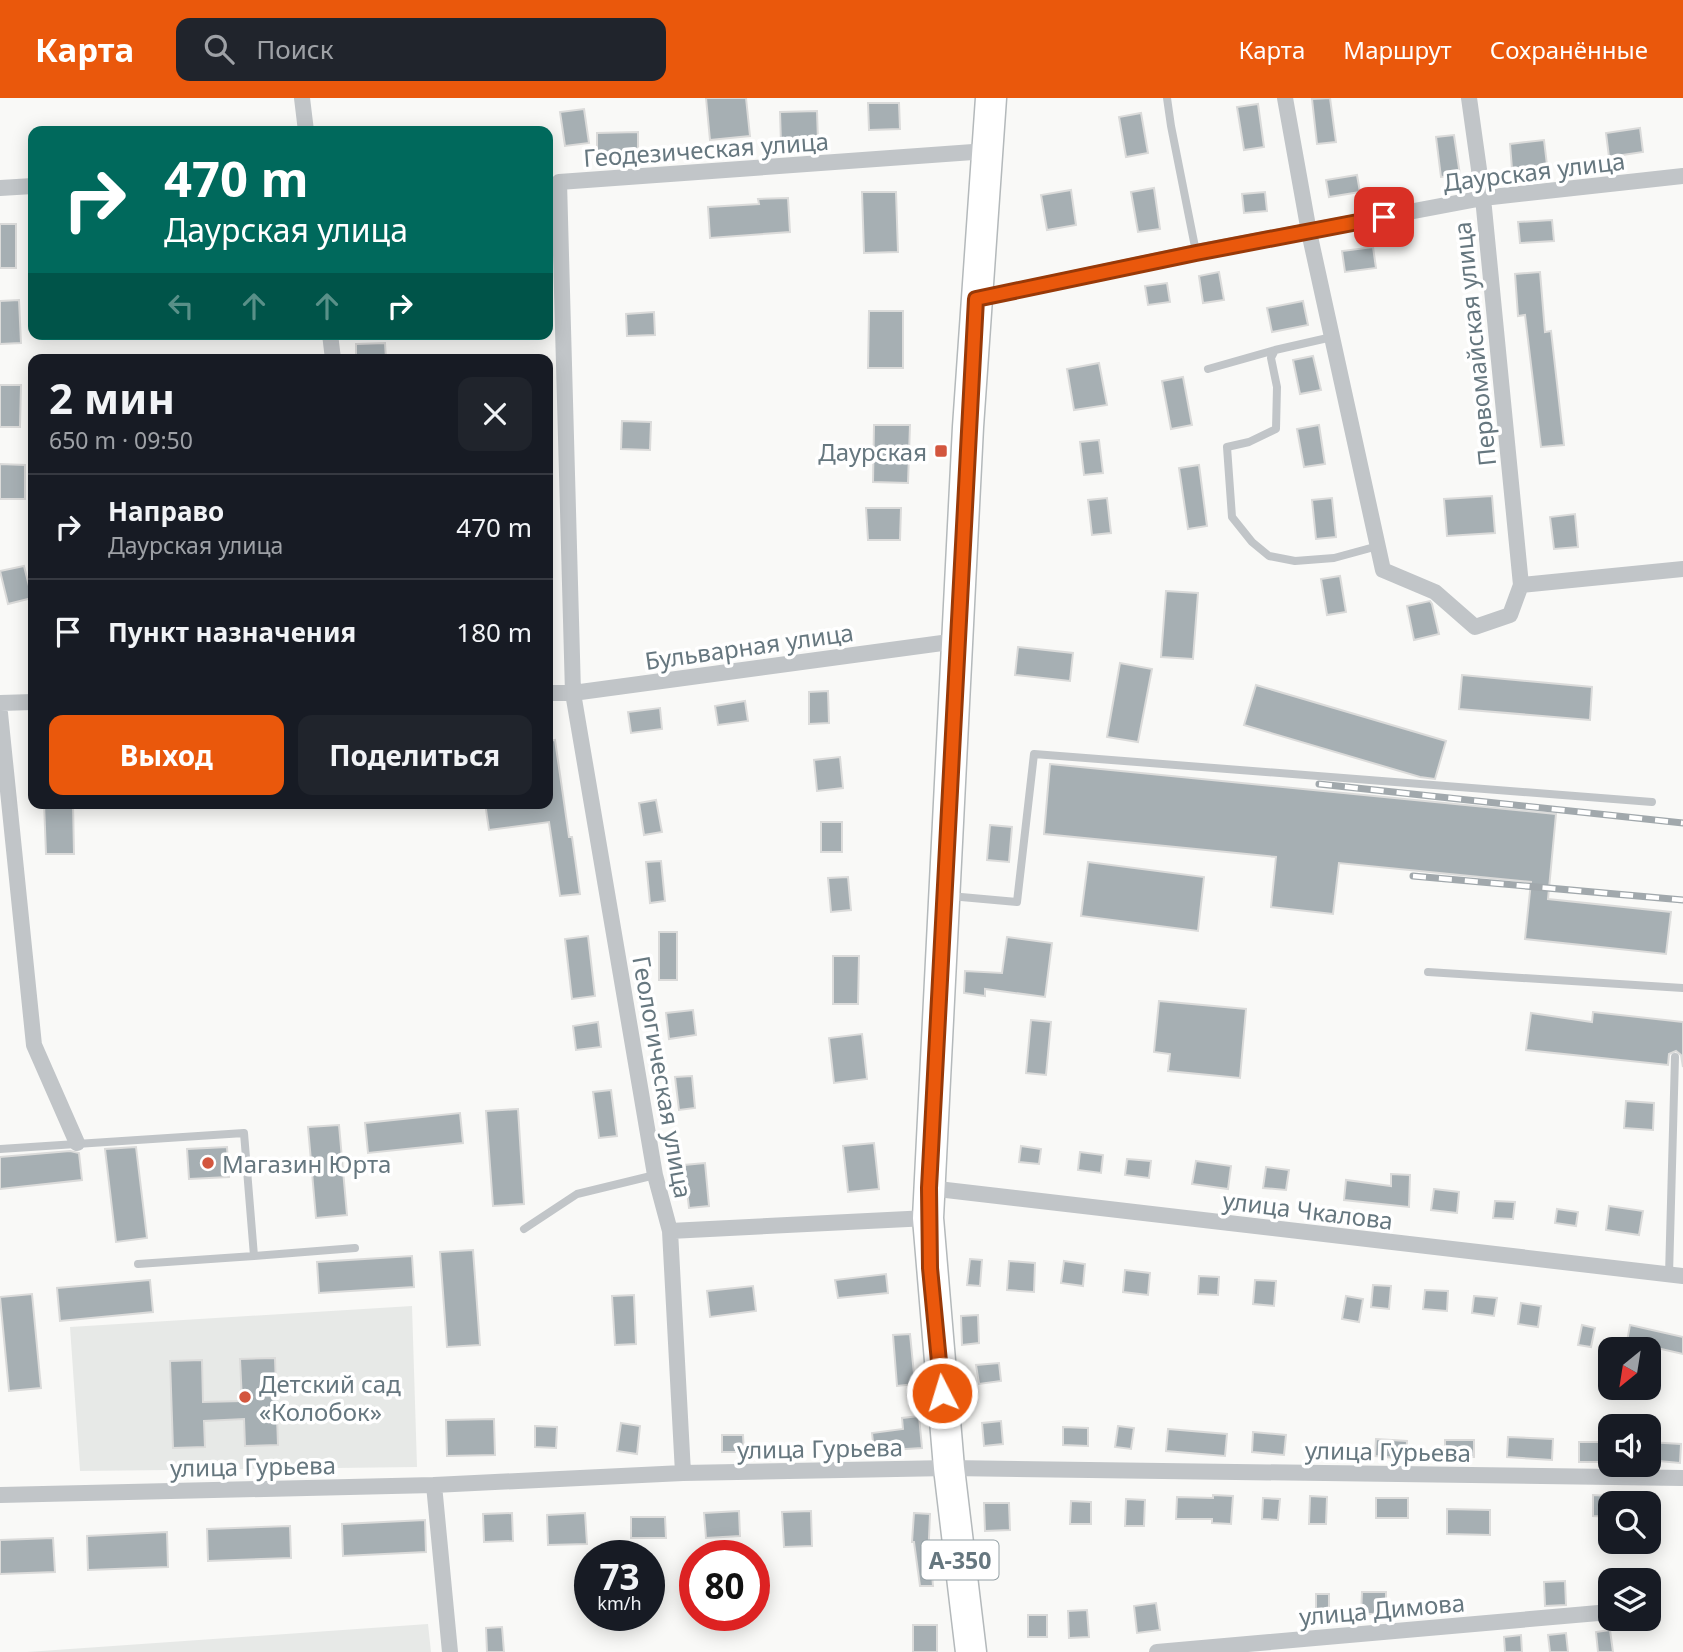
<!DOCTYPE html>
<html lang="ru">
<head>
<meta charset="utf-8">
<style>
  :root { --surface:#171b24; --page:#20242c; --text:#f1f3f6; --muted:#9ea1a6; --line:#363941; --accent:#ea580c }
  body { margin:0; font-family:"Noto Sans",sans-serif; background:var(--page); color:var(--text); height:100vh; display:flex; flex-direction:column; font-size:26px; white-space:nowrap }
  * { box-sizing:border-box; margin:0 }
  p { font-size:23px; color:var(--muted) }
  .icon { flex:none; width:38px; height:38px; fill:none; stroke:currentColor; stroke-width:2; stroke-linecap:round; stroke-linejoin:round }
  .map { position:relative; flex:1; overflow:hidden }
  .panel { position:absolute; left:28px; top:256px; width:525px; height:455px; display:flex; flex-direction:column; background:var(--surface); border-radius:14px; box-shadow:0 4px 18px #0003 }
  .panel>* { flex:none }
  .banner { position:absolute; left:28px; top:28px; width:525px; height:214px; border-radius:14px; box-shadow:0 4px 18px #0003; background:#00695c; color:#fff; overflow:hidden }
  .needle { width:46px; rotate:210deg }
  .controls { position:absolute; left:1598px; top:1239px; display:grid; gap:14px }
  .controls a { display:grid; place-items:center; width:63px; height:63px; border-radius:14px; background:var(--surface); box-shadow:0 4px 18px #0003; font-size:35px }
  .speed { position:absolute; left:574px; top:1442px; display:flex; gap:14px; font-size:35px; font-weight:700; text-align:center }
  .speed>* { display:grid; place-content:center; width:91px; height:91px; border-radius:50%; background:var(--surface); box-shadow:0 4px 18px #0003; line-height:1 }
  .speed small { font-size:18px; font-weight:400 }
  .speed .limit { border:10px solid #d22; background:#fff; color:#111 }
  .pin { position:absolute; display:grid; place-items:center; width:60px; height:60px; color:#fff; margin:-30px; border-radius:14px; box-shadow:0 4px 10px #0006 }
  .me { position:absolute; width:77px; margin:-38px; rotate:355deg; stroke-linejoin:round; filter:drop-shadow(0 0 5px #0008) }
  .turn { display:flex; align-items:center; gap:24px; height:147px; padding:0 21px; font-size:32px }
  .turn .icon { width:91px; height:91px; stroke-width:2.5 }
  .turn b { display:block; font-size:49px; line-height:60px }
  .lanes { display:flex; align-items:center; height:66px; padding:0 21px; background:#0003; justify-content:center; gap:35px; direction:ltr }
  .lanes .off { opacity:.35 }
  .round { display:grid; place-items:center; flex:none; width:74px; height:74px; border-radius:14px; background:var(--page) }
  .summary { display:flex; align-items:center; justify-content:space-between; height:119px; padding:0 21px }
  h1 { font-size:42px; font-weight:700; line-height:52px }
  .cta { display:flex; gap:14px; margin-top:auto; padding:14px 21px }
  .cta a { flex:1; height:80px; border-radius:14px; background:var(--accent); color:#fff; font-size:28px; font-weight:700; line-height:80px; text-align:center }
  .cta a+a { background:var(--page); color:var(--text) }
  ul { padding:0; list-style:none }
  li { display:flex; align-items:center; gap:21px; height:105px; padding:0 21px; border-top:2px solid var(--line) }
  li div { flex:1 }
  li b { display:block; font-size:26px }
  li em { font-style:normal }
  header { display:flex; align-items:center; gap:42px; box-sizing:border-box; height:98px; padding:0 35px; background:var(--accent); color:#fff }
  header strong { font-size:33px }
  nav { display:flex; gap:38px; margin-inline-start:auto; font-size:24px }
  .search { width:490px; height:63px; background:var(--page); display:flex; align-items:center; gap:18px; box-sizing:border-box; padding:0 24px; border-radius:14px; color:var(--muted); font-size:26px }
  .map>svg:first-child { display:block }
</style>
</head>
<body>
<header>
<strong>Карта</strong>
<div class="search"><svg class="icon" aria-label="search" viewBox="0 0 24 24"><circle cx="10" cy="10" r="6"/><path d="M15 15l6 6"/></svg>Поиск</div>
<nav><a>Карта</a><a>Маршрут</a><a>Сохранённые</a></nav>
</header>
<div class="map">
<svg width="1683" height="1554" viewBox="0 0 1683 1554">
  <rect width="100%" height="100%" fill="#f9f9f7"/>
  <path fill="#e7e9e7" d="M412,1208L417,1369L80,1373L70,1229Z
    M428,1526L431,1554H27Z"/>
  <path fill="#a6afb3" stroke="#dbdbda" stroke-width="2" d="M706,0H746L750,38L710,42Z
    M1330,0L1336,44L1317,46L1312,1Z
    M868,5H899L900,31L869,32Z
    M1258,6L1264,49L1244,52L1237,9Z
    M584,11L589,45L565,48L560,14Z
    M817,13L818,44L781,46L780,14Z
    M1141,15L1148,55L1126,59L1119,19Z
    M1640,30L1643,54L1609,59L1606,35Z
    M638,34V60L597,61V35Z
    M1454,37L1460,77L1441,79L1436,39Z
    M1544,42L1547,67L1512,71L1510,46Z
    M1357,77L1360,94L1329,99L1326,82Z
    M1154,90L1160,131L1138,134L1131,94Z
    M1071,92L1076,127L1047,132L1041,97Z
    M862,94H896L898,154L864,155Z
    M1265,94L1267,113L1244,115L1242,96Z
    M788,100L790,134L710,140L708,109L759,106L758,101Z
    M1552,122L1554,143L1520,145L1518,124Z
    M0,126H16V170H0Z
    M1373,149L1376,170L1345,174L1342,153Z
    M1219,174L1224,202L1203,205L1199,178Z
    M1540,174L1545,234L1551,233L1564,347L1541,349L1525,217L1518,218L1515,176Z
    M1167,185L1170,204L1148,207L1145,188Z
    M19,202L21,245L0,246V203Z
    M1303,203L1308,227L1272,234L1267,210Z
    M869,213H903V270H868Z
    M654,214L655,237L627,238L626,216Z
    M385,245L386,261H356V246Z
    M1313,258L1321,292L1300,296L1293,262Z
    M1099,265L1107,307L1074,312L1067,271Z
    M1183,279L1192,327L1171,331L1162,283Z
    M0,287H21L20,329H0Z
    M622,323L651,324L650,352L621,351Z
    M874,327H910L908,385L873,384Z
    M1319,327L1325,366L1304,369L1297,331Z
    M1099,342L1103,375L1084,377L1080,344Z
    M0,366L25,367V401H0Z
    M1199,367L1207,428L1188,431L1179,370Z
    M1492,398L1495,435L1447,438L1444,401Z
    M1107,400L1111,435L1092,437L1088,402Z
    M1332,400L1336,439L1316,441L1312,402Z
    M866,410H901L900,442H868Z
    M1575,416L1578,449L1554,451L1550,419Z
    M24,468L32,500L8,506L0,473Z
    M1340,478L1346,514L1327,517L1321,481Z
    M1166,493L1198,495L1193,561L1161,559Z
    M1430,503L1432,506L1439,536L1414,542L1407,508Z
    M1018,549L1073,555L1070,583L1015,577Z
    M1120,565L1152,571L1138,644L1107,639Z
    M1462,577L1592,589L1590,622L1459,611Z
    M1256,587L1446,643L1435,681L1420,679L1244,627Z
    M828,593L829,625L809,626V594Z
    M745,603L748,623L718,627L715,608Z
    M660,610L662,631L631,635L628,614Z
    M555,642L569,739H572L580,796L560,798L549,724L489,732L485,705H548V643Z
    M840,659L843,690L817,693L814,662Z
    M1050,666L1556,716L1548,801L1671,814L1666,856L1525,841L1531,784L1339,765L1333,816L1271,809L1276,759L1044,736Z
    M656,702L662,734L644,737L639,705Z
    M44,705H73L74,756H46Z
    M821,724H842V754H821Z
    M990,727L1012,729L1009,764L987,762Z
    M661,763L665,803L650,805L646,764Z
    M1088,764L1204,779L1198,833L1081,818Z
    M848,779L851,812L831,814L828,780Z
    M659,834H677V882H659Z
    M588,838L595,898L572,901L565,841Z
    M1007,839L1052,845L1045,899L985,891V898L964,895L965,873L1002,875Z
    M833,858H859L858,906H833Z
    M1159,903L1246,911L1240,980L1168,973L1170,956L1154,954Z
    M693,912L696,937L669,941L666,915Z
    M1593,914L1683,924V969L1681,957L1676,953L1669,956L1668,967L1526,952L1531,915L1592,924Z
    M1031,922L1051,924L1046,977L1026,975Z
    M598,924L601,949L576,952L573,928Z
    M862,936L867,981L834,985L829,940Z
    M692,978L695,1010L679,1012L675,979Z
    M611,992L617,1038L599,1040L593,994Z
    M1626,1003L1654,1005L1653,1032L1624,1030Z
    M518,1011L524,1106L493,1108L486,1013Z
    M460,1015L463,1045L368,1055L365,1025Z
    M339,1027L347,1117L316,1120L308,1029Z
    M874,1045L879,1091L848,1094L843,1048Z
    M1021,1048L1041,1051L1039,1066L1019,1064Z
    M136,1049L147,1140L116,1144L105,1051Z
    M227,1049L229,1079L189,1081L187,1051Z
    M70,1053L79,1055L82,1082L0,1091V1059Z
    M1080,1054L1103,1057L1101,1075L1078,1072Z
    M1127,1061L1151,1063L1149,1080L1125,1077Z
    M1196,1063L1231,1068L1228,1091L1192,1086Z
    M705,1065L709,1108L689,1110L684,1067Z
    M1266,1069L1289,1072L1286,1092L1263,1090Z
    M1391,1076L1410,1077L1409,1109L1344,1102L1346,1082L1391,1088Z
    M1434,1091L1459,1094L1457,1115L1431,1112Z
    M1495,1103L1515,1104L1513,1121L1493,1120Z
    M1609,1108L1643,1113L1639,1137L1606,1132Z
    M1557,1111L1578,1114L1576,1128L1555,1125Z
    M473,1152L480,1247L447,1249L440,1154Z
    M412,1158L414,1189L319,1195L317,1164Z
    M970,1161L982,1162L980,1188L967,1187Z
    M1009,1163L1035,1165L1034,1194L1007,1192Z
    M1064,1163L1085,1166L1083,1188L1061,1185Z
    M1125,1172L1150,1175L1148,1197L1123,1194Z
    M886,1176L888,1195L838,1200L835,1182Z
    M1199,1178L1219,1179L1218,1197L1198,1196Z
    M150,1182L153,1214L60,1223L57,1190Z
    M1255,1182L1276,1183L1274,1208L1253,1206Z
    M1373,1187L1391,1188L1389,1211L1371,1209Z
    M753,1188L756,1213L710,1219L707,1193Z
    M1425,1192L1448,1193L1447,1213L1423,1211Z
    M32,1196L41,1290L9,1293L0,1199Z
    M634,1197L636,1246L615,1247L612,1198Z
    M1346,1198L1363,1201L1359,1224L1342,1221Z
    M1474,1198L1497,1200L1494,1218L1472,1215Z
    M1521,1205L1541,1208L1538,1229L1518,1226Z
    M978,1217L979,1245L962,1247L961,1218Z
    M1582,1227L1595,1230L1591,1249L1578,1247Z
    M1630,1227L1683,1239V1256L1648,1248L1647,1251L1626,1249Z
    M910,1236L915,1286L897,1288L893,1237Z
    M275,1260L278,1347L245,1348L244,1321L204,1323L205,1349L173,1350L170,1263L202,1262L203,1304L242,1303L240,1261Z
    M999,1265L1001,1283L979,1286L976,1267Z
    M919,1318L922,1350L874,1353L872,1335L903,1331L902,1320Z
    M494,1321L495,1357L447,1358L446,1322Z
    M1001,1323L1003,1346L984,1348L982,1325Z
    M621,1325L640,1328L637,1356L617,1353Z
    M535,1328L557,1329L556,1350L535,1349Z
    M1118,1328L1134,1330L1131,1351L1115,1349Z
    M1063,1329L1088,1330V1348L1063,1347Z
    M1168,1331L1227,1336L1225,1358L1166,1353Z
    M1253,1334L1286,1337L1284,1357L1252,1354Z
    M722,1337H743L744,1354H722Z
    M1508,1339L1553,1341L1552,1362L1507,1359Z
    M1376,1341L1407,1343L1406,1361L1375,1358Z
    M1445,1342H1474V1359H1445Z
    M1579,1344H1610V1364H1579Z
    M1648,1344L1681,1346L1680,1365L1648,1362Z
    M1213,1397L1233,1398L1231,1426L1212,1425V1421H1176L1177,1399L1213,1400Z
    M1593,1397L1610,1398V1419L1593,1418Z
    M1310,1398L1327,1399L1326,1426H1309Z
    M1263,1400L1280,1401L1278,1422L1262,1421Z
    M1376,1400H1408V1420H1376Z
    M1126,1401L1145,1402L1144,1428H1125Z
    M1071,1403L1091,1404V1426H1070Z
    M984,1405H1009L1010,1432L985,1433Z
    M1447,1411L1490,1412V1437L1447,1436Z
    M739,1413L740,1438L706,1440L704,1415Z
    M811,1413L812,1448L784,1449L782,1414Z
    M512,1415L513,1443L484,1444L483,1416Z
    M585,1415L587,1446L548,1447L547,1417Z
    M914,1415L930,1416L928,1463H931L933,1488H920L914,1444H912Z
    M631,1419H665L666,1440H631Z
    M425,1422L426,1454L343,1458L342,1426Z
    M290,1428L291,1460L208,1463L207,1431Z
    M167,1434L168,1469L88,1472L87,1438Z
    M53,1440L55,1474L0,1476V1442Z
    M1565,1483L1566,1507L1545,1508L1544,1484Z
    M1362,1494H1386V1516H1361Z
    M1316,1496H1329V1519H1316Z
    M1156,1505L1160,1532L1137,1535L1134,1508Z
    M1087,1512L1089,1539L1069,1540L1068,1513Z
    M1028,1517H1047V1539H1028Z
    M913,1527H937V1554H913Z
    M502,1529L504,1554H487L486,1530Z
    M1610,1532L1613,1554H1598L1596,1534Z
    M1566,1535L1568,1554H1550L1548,1537Z
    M1521,1537L1522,1554H1505L1504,1539Z"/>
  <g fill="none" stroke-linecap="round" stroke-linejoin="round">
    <g stroke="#b4b9bb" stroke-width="33">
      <path id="highway" d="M971,1554L949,1370L928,1120L968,329L991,0"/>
    </g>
    <path stroke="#c1c5c8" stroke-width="8" d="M1167,0L1171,28L1196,154
      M1332,239L1275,252L1271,260L1277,289L1276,331L1249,344L1227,349L1232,419L1252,444L1269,458L1295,463L1334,460L1378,448
      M1208,271L1275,252
      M950,798L1017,804L1034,656L1652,704
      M1428,874L1683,890
      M0,1051L244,1035L254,1158L138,1166
      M524,1131L577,1096L655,1077
      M254,1158L355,1150
      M1669,1177L1675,959"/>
    <path stroke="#c1c5c8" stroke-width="16" d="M302,0L306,33
      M1285,0L1309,134L1383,472L1435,494L1475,529L1510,517L1521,487L1683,471
      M1469,0L1483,100L1521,487
      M0,90L33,88
      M976,201L1196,154L1483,100L1683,78
      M330,236L333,261
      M548,595H573L957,543
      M0,605L33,604
      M0,615L34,947L77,1045
      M929,1090L1683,1178
      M670,1133L928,1120
      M683,1375L670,1133L655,1077L573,595L559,84L987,53
      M434,1387L450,1554
      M0,1397L434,1387L683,1375L949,1370L1683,1380
      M1157,1554L1610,1514"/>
    <use href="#highway" stroke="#fff" stroke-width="30"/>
    <g stroke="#a1a8ac" stroke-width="7">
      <path id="rail" d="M1319,686L1683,725
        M1413,778L1683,802"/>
    </g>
    <use href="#rail" stroke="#fff" stroke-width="4.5" stroke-dasharray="13" stroke-linecap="butt"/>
  </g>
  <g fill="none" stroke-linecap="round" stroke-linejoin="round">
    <g stroke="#983908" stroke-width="18">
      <path id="route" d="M942,1295L930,1170L929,1090L976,201L1196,155L1384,119"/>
    </g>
    <use href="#route" stroke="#ea580c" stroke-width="12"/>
  </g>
  <g fill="#d3563e" stroke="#fff" stroke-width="2.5">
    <rect x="934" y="346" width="14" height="14" rx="3.5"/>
    <circle cx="208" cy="1065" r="7"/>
    <circle cx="245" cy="1299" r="7"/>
  </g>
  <g text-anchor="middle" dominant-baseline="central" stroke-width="7" stroke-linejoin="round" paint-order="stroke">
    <rect fill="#fff" stroke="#94a0a5" stroke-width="2" x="921.5" y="1442.5" width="77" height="39" rx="5"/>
    <g font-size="23" font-weight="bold" fill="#66777f">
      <text x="960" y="1462">А-350</text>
    </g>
    <g font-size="24" fill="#66777f" stroke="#fff">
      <text transform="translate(706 51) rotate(-4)">Геодезическая улица</text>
      <text transform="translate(1534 73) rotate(-7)">Даурская улица</text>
      <text transform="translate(1474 246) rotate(-96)">Первомайская улица</text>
      <text transform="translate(749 548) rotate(-8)">Бульварная улица</text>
      <text transform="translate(663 979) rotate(80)">Геологическая улица</text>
      <text transform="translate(1308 1112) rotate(7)">улица Чкалова</text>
      <text transform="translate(820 1350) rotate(-1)">улица Гурьева</text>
      <text transform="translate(1388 1353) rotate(1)">улица Гурьева</text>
      <text transform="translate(253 1368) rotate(-1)">улица Гурьева</text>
      <text transform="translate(1382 1511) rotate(-5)">улица Димова</text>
    </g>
    <g font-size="24" fill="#66777f" stroke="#fff" text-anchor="start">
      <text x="927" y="353" text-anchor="end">Даурская</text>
      <text x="222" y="1065">Магазин Юрта</text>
      <text x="259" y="1285">Детский сад<tspan x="259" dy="28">«Колобок»</tspan></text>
    </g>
  </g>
</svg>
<div class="controls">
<a><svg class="needle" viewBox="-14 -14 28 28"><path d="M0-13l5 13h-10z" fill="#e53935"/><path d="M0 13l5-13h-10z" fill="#9ea1a6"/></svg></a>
<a><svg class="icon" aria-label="sound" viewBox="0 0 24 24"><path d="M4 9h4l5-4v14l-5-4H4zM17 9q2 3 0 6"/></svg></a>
<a><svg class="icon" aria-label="search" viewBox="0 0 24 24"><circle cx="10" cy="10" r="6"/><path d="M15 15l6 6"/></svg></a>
<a><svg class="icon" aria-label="layers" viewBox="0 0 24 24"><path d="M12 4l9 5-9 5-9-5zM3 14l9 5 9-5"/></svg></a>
</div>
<div class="speed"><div>73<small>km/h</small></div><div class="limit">80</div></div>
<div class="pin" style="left:1384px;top:119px;background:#d93025"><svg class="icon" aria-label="arrive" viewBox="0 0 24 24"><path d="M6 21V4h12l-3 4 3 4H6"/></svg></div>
<svg class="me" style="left:942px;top:1295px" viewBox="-20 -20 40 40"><circle r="17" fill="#ea580c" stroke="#fff" stroke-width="3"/><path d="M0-11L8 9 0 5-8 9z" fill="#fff"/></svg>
<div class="banner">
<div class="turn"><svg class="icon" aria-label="right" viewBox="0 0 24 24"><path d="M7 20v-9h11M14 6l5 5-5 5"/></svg><div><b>470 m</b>Даурская улица</div></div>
<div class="lanes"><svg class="icon off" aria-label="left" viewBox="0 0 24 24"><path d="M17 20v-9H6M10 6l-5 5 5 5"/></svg><svg class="icon off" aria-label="ahead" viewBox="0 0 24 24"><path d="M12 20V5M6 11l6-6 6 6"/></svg><svg class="icon off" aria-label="ahead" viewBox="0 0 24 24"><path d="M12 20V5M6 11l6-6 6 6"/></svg><svg class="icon" aria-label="right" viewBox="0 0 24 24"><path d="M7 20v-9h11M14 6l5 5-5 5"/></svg></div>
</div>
<section class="panel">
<div class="summary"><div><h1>2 мин</h1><p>650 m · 09:50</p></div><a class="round"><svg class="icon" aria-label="close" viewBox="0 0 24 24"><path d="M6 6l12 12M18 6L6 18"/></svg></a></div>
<ul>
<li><svg class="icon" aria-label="right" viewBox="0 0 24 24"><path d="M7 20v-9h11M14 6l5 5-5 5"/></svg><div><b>Направо</b><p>Даурская улица</p></div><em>470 m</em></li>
<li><svg class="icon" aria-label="arrive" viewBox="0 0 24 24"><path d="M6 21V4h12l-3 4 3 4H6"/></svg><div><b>Пункт назначения</b></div><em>180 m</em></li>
</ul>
<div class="cta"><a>Выход</a><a>Поделиться</a></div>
</section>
</div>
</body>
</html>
